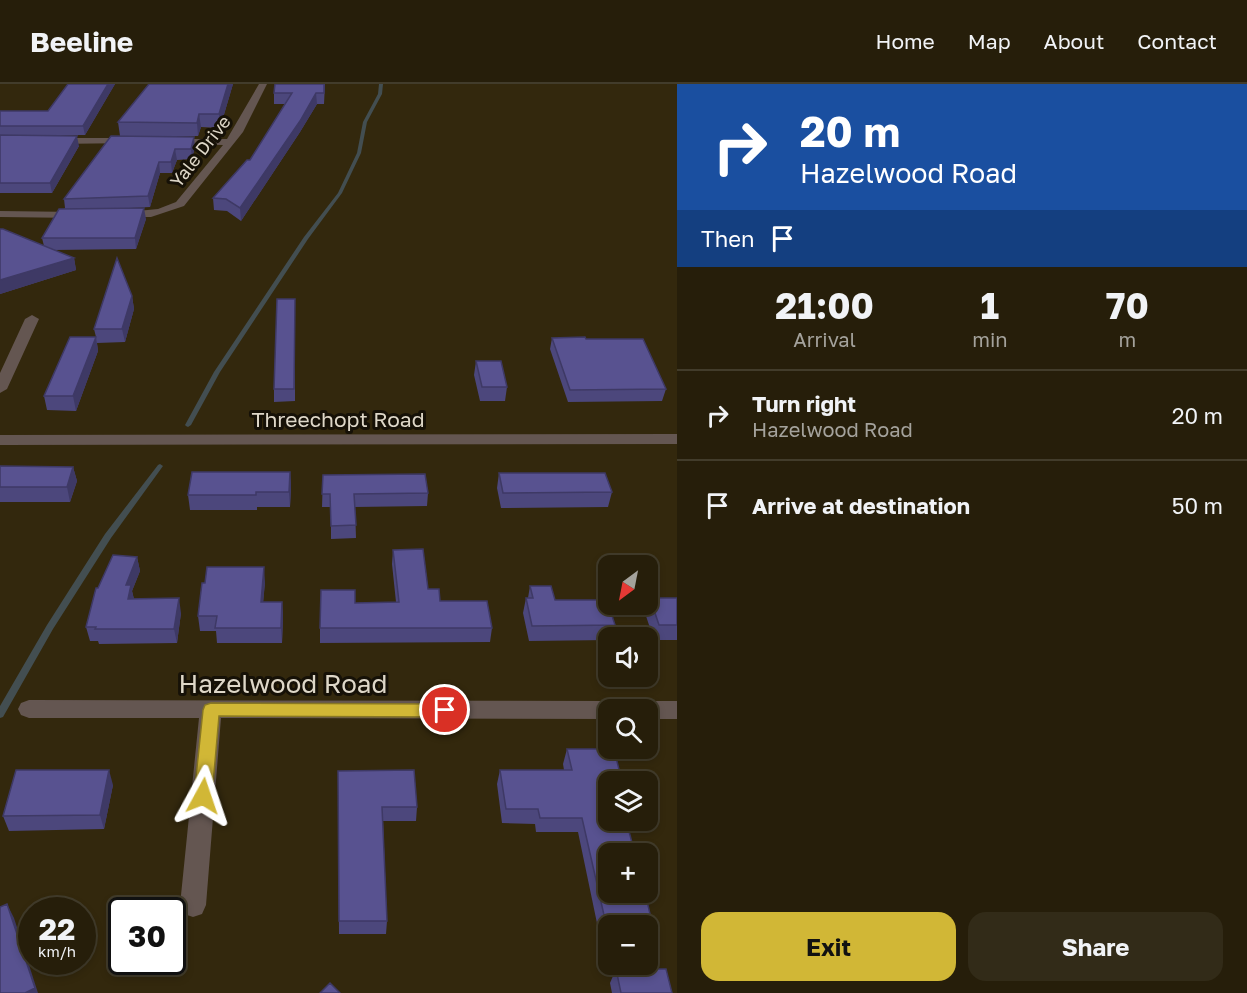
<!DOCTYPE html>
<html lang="en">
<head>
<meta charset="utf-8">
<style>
  :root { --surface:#261e0a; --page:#322b18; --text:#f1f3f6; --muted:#a4a29c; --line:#423c2b; --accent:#d1b736 }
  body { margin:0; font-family:"Golos Text",sans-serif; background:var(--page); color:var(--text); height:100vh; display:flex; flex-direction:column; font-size:22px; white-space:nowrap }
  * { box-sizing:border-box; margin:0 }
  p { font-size:20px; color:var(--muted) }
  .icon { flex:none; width:33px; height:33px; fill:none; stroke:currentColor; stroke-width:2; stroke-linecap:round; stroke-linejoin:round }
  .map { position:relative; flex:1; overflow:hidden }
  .side { display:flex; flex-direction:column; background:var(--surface); width:570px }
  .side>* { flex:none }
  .banner { background:#1a4fa0; color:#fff; overflow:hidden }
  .needle { width:39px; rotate:212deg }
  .controls { position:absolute; left:598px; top:471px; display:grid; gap:12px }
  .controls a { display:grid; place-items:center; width:60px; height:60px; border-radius:12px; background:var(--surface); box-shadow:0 3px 9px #0003,0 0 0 2px var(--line); font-size:30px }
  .speed { position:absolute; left:18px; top:813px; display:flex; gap:12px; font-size:30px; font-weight:700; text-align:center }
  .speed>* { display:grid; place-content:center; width:78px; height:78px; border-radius:50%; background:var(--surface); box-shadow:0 3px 9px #0003,0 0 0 2px var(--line); line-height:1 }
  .speed small { font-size:15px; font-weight:400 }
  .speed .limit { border:3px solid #111; border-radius:9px; background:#fff; color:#111 }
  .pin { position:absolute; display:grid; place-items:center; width:51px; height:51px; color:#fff; margin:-26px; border:3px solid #fff; border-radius:50%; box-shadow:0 2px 6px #0007 }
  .me { position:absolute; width:66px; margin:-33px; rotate:5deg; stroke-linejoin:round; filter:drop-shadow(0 0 4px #0008) }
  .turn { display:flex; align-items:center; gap:21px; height:126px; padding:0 24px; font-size:27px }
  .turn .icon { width:78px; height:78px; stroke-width:2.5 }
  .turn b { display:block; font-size:42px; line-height:51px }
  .then { display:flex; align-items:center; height:57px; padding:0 24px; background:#0003; gap:12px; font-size:22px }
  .eta { display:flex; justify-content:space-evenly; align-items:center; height:102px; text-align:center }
  .eta b { font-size:36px; font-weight:700; line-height:42px }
  .action { display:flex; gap:12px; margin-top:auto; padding:12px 24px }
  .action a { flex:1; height:69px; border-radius:18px; background:var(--accent); color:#111; font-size:24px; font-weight:700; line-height:69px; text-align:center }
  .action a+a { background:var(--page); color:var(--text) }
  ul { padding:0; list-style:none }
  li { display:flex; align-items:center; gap:18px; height:90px; padding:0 24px; border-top:2px solid var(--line) }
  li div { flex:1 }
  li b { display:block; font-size:22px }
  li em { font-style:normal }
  header { display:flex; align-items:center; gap:36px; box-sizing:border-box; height:84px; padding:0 30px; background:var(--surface); border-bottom:2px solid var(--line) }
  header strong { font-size:28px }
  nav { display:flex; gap:33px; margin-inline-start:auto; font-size:21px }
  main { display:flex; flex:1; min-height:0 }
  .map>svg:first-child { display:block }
</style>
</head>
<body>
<header>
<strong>Beeline</strong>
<nav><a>Home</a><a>Map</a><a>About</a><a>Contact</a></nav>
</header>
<main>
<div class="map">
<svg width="677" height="909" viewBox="0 0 677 909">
  <rect width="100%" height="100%" fill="#33280d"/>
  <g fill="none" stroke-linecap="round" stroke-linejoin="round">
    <path fill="#434e51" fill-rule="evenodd" d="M379,0H383L382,10L367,38L361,69L342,109L308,155L220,288L191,341L188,343L186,342L185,341L214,288L304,153L338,109L357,69L363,38L378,10Z
      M160,380L163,382L111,454L53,545L3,633L0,634V622L47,541L105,450L158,381Z"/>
    <path fill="#645651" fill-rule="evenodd" d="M259,0H267L243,48L184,122L151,133H116V129L158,125L176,118L223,61L170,60L165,57L167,55H227Z
      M130,54L135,57L133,59L56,60L51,57L56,54Z
      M0,127L78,128L84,131L78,134L0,133Z
      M32,231L39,235L7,305L0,309V289L25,235Z
      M677,350V360L0,361V351Z
      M29,616L609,617L617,620L620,626H609V635L221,634L206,821L202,830L193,833L184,830L180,821L199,634H29L21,631L18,625L21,619Z
      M648,617H677V635H648V626H637L640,620Z"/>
  </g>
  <path fill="#4c477c" d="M68,0H115L85,51H6L79,62L52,109H0V27H48Z
    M233,0L220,44L201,43L198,52H120L118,38Z
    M325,0L324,20H317L300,48L241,137L227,127L214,126L213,114L250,76L285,20H274V9Z
    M111,52L195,63L192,75L177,76L172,89H160L150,123L130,124L146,135L136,165L53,166L74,174L76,186L0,210V145L44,162L42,154L65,124L64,115Z
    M132,212L134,225L125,258L97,259L98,267L76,327L47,326L44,312L96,253L94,245Z
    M295,227V317L274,318V305Z
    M552,254L586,255L666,305L662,317L568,318L550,265Z
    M476,277L507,303L505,317H480L474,291Z
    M0,382L73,383L77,397L70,418H0Z
    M290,388L291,403L290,423H257V426H190L188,411Z
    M499,389L612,408L608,423L501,424L497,404Z
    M323,391L428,409L427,422L355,423L356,454L331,455V423H322Z
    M393,466L428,505L440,517L492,544L490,558L320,559V544L355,519L396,518L392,480Z
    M137,473L140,487L132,507L134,515L181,529L177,559L99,560L98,557H90L86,543L98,504Z
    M265,498L263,518H282L283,533L282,559H217L216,547H200L198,532Z
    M530,502L555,516L615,541L611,554H609V556L529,557L523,529L526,514H528Z
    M650,514H677V556H654L645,529Z
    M567,665L609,736H630L628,743L650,830L645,842H609V844H598L578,748H536L535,740L502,739L497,700L500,686H564L563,680Z
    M338,687L417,723L416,737H383L387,837L386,850H339Z
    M113,701L104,745L9,747L3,732Z
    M616,885L672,909H612L610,899Z"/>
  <path fill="#3e3965" d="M108,0H115L85,51L83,42Z
    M228,0H233L220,44L219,30Z
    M316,9L317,20L300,48L241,137L240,124Z
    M199,30L201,43L198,52L197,39Z
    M77,52L79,62L52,109L50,99Z
    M194,53L195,63L192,75L191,65Z
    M175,65L177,76L172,89L171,78Z
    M159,78L160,89L150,123L148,112Z
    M144,124L146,135L136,165L135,154Z
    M74,174L76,186L0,210V196Z
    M132,212L134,225L125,258L122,245Z
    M96,253L98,267L76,327L73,312Z
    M73,383L77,397L70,418L67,403Z
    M290,388L291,403L290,423L289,408Z
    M137,473L140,487L132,507L134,516L131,529L126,501Z
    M264,483L265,498L262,533L261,518Z
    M179,514L181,529L177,559L174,545Z
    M282,518L283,533L282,559L281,544Z
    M109,686L113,701L104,745L100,731Z
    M7,820L14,834L38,909H25Z"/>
  <path fill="#585290" stroke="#3e3965" stroke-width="1.5" d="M68,0H108L83,42H0V27H48Z
    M149,0H228L219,30H199L197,39L118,38Z
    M275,0H324V9H316L300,37L240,124L226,115L213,114L247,76H250L292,9H274Z
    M0,51L77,52L50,99H0Z
    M111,52L194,53L191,65H175L171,78H159L148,112L64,115Z
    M144,124L135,154H42L59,125Z
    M0,145H3L74,174L0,196Z
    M117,174L132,212L122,245H94Z
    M277,215H295L294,305H274Z
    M70,253H96L73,312H44Z
    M585,253L586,255H643L666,305L570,306L552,254Z
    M476,277H501L507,303H482Z
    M0,382L73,383L67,403H0Z
    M192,388H290L289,408H256V411H188Z
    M499,389H605L612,408L503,409Z
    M425,390L428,409L354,410L356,441L331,442L330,410H322L323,391Z
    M423,465L428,505H439L440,517H487L492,544H320L321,506H355V519L399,518L393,466Z
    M113,471L137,473L126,501H131L128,515L179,514L174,545H95L96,543H86L96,504H98Z
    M207,483H264L261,518H282L281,544H215L217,532H198L202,499H205Z
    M530,502H551L555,516H607L615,541L532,542L526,514H533Z
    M650,514H677V541H659Z
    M567,665H614L622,698H609V736H626L635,770H609V808H645L650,830L604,831L582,734H540L538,725H506L500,686H572Z
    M16,686H109L100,731L3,732Z
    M414,686L417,723H382L387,837H339L338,687Z
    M7,820L35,904L25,909H0V823Z
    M616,885H666L672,909H621Z
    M330,899L340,909H320Z"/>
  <path fill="#d1b736" stroke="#887723" stroke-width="1.5" d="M211,619L445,620L451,621L453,626L451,631L445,633L219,632L212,712L209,718L203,720L197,718L194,712L203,626L205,621Z"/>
  <g text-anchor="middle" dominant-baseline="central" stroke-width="6" stroke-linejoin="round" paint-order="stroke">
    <g font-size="18" fill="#ded7c8" stroke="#161107">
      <text transform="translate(200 67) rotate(-52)">Yale Drive</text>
    </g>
    <g font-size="21" fill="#ded7c8" stroke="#161107">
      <text x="338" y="335">Threechopt Road</text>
    </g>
    <g font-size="26" fill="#ded7c8" stroke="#161107">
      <text x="283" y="599">Hazelwood Road</text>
    </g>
  </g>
</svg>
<div class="controls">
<a><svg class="needle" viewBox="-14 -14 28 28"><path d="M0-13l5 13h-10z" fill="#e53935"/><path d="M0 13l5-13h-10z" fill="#a4a29c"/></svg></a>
<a><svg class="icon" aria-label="sound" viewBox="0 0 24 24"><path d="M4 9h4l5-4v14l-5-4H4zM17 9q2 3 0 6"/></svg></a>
<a><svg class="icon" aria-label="search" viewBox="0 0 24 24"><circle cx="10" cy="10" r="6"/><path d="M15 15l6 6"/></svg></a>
<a><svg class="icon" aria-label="layers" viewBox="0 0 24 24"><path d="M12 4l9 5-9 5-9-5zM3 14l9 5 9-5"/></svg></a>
<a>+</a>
<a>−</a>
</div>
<div class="speed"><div>22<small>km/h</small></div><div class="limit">30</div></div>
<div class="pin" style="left:445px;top:626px;background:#d93025"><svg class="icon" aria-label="arrive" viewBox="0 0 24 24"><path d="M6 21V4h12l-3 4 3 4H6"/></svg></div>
<svg class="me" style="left:203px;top:712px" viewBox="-20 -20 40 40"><path d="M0-17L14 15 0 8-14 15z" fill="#d1b736" stroke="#fff" stroke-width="4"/></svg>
</div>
<section class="side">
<div class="banner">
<div class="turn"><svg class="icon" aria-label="right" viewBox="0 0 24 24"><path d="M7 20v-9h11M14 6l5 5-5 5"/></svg><div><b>20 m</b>Hazelwood Road</div></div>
<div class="then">Then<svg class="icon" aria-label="arrive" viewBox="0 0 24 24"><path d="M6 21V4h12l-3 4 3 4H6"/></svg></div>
</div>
<div class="eta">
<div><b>21:00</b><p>Arrival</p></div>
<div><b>1</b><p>min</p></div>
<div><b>70</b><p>m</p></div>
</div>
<ul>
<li><svg class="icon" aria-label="right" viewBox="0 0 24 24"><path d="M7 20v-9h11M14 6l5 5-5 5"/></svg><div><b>Turn right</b><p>Hazelwood Road</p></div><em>20 m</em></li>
<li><svg class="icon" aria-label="arrive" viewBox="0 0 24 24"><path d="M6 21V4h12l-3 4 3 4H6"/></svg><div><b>Arrive at destination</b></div><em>50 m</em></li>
</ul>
<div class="action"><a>Exit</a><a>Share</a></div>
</section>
</main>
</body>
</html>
